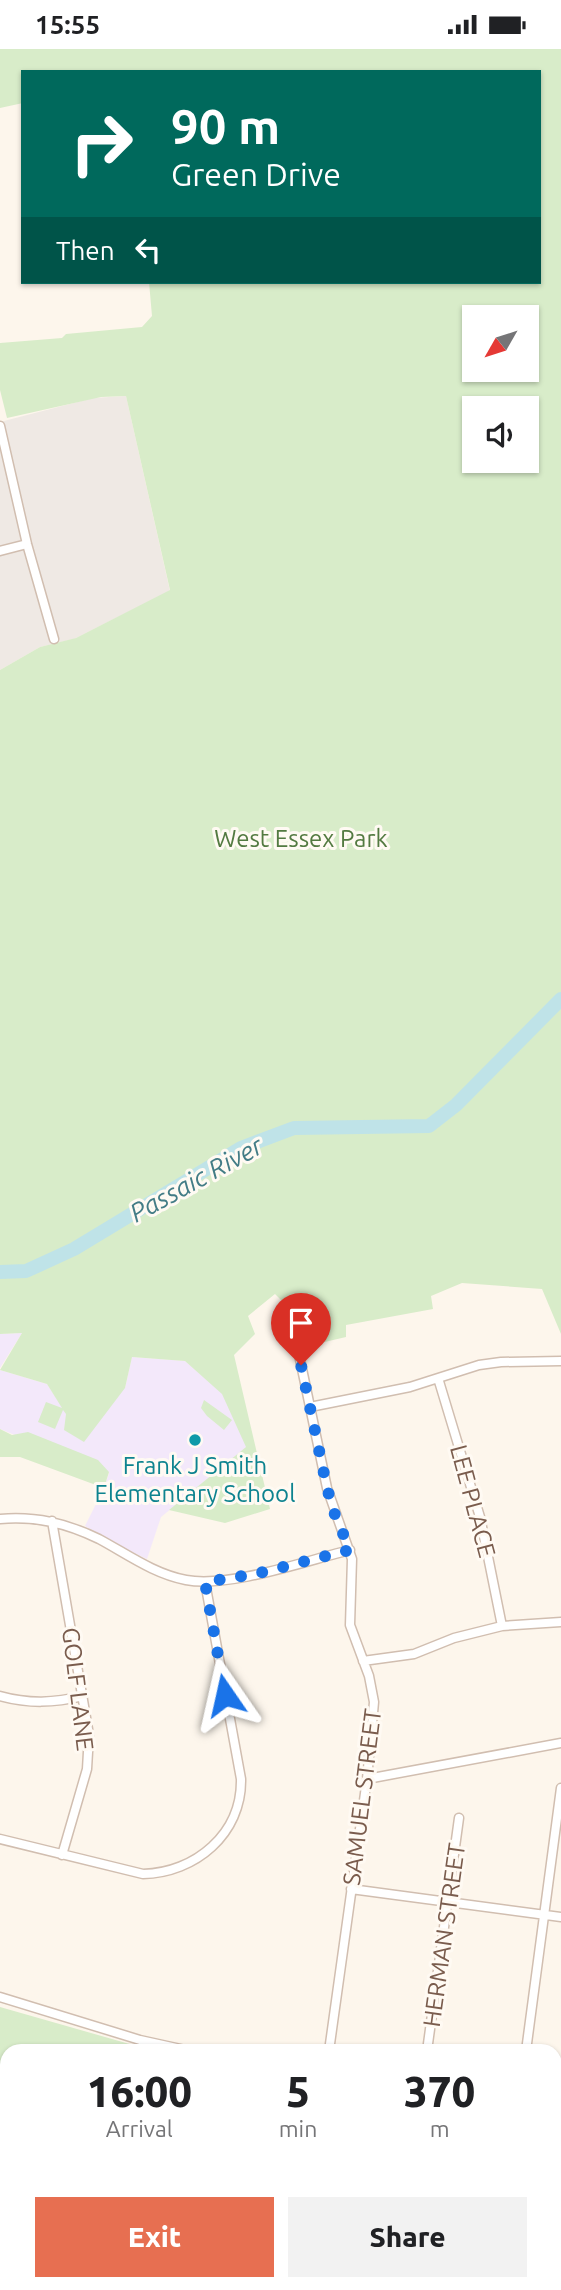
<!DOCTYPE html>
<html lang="en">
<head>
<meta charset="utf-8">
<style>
  :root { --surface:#fff; --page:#f2f2f2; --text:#202124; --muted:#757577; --accent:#e76f51 }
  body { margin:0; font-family:Ubuntu,sans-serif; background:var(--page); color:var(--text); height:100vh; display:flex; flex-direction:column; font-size:26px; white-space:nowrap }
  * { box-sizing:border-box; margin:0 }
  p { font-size:23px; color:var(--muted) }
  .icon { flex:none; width:38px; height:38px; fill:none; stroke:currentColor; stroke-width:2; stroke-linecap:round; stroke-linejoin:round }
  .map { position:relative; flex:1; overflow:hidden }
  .side { position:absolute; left:0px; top:1995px; width:562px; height:247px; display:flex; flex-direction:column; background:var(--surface); border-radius:21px 21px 0 0; box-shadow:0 2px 5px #0004 }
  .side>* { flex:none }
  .top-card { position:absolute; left:21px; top:21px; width:520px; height:214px; border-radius:0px; box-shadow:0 2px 5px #0004; background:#00695c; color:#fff; overflow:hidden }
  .needle { width:46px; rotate:231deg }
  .tools { position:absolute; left:462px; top:256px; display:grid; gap:14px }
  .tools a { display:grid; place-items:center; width:77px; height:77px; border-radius:0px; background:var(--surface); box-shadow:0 2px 5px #0004; font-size:35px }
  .pin { position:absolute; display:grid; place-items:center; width:60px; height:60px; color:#fff; margin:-72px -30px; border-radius:50% 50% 50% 0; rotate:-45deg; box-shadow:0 0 7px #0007 }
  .pin .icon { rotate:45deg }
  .me { position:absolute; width:77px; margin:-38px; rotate:349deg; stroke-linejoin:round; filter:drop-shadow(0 0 5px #0008) }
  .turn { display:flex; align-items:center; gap:24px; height:147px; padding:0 35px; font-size:32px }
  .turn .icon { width:91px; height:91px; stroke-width:2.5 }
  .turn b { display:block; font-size:49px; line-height:60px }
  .then { display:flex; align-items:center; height:66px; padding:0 35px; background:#0003; gap:14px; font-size:26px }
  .eta { display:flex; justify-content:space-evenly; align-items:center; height:119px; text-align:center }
  .eta b { font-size:42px; font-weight:800; line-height:49px }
  .cta { display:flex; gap:14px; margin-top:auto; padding:14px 35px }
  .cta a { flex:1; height:80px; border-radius:0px; background:var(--accent); color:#fff; font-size:28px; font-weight:800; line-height:80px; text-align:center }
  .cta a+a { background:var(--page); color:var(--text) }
  .status { display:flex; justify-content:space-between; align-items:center; height:49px; padding:0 35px; background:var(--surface); direction:ltr }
  .status svg { height:19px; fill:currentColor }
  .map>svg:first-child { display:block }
</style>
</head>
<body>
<div class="status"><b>15:55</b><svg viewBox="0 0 49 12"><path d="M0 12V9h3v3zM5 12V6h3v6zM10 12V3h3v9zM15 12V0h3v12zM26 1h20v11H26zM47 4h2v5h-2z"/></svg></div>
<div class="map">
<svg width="561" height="2241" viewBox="0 0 561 2241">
  <rect width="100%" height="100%" fill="#fdf6ec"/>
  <path fill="#efe9e4" d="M126,347L170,542L74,590L40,598L0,621V373L93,349Z"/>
  <path fill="#f3e8fa" d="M22,1284L0,1319V1285Z
    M132,1308L185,1312L222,1344L247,1398L161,1468L147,1510L113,1494L85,1477L104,1439L109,1424L0,1380V1321L47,1335L66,1364L125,1339Z"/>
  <path fill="#d8ecc9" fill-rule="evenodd" d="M0,0H561V1285L542,1240L462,1234L431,1247L433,1260L346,1276V1288L299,1299L285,1293L292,1262L275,1245L248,1267L255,1285L234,1306L270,1460L225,1474L169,1461L246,1398L222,1345L185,1312L132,1308L125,1339L84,1393L64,1381L66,1365L63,1361L55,1380L38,1373L46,1353L62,1359L47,1335L0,1321L22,1284L0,1285V621L40,598L76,589L170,541L126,347L101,348L7,369L0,341V294L62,289L66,285L142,278L152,267L149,233H539V23H23V54L0,59ZM474,268H527V320H474ZM474,359H527V411H474Z
    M204,1351L232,1371L224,1381L207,1367L201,1359Z
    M0,1380L12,1386L28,1383L98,1411L109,1423L104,1439L20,1408H0Z
    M0,1958L154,2002H7V2106L0,2123Z
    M0,2178L7,2192V2235H11V2241L0,2239Z"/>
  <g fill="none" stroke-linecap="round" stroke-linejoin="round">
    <path stroke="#bfe3e8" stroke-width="14" d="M0,1223L26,1222L74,1200L241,1099L294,1079L429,1077L456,1056L561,950"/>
    <g stroke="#d1beb0" stroke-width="11">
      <path id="minor" d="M0,377L27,495L54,590
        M0,502L27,495
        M297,1296L327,1439L352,1510L350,1576L369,1627L374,1653L367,1730L329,2002
        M438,1329L480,1468L502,1577
        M310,1358L410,1338L479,1316L501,1313L561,1312
        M0,1470C36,1467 66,1474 99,1490C127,1505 154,1525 186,1531C230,1539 305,1512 350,1501
        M52,1472L89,1686L87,1720L62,1806
        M363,1612L414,1605L454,1589L502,1577L561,1573
        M0,1647C29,1655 54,1654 83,1647
        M367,1730L561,1694
        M0,1790L143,1825C195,1824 242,1785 241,1730L205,1533
        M351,1840L561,1868
        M0,1948L140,1991L190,2002
        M427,2002L459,1769
        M526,2002L561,1739
        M555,2059L561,2060
        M555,2151L561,2152
        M26,2235L27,2241
        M261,2235L270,2241
        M381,2235L390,2241
        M494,2235L500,2241"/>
    </g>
    <use href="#minor" stroke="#fff" stroke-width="8"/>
  </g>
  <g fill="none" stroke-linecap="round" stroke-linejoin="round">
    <path stroke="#1a73e8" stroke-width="12" stroke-dasharray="0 21.6" d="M225,1646L205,1533L255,1525L350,1501L335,1466L327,1439L301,1316"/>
  </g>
  <circle fill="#0f9aa8" stroke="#fffaf3" stroke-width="2.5" cx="195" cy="1391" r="7"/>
  <g text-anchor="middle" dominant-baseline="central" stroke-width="6" stroke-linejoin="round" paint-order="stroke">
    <g font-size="24" fill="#537a41" stroke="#fffaf3">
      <text x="301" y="789">West Essex Park</text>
    </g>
    <g font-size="24" fill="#0d838f" stroke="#fffaf3">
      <text x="195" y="1416">Frank J Smith<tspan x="195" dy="28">Elementary School</tspan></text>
    </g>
    <g font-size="24" fill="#7a5c4d" stroke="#fffaf3">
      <text transform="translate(473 1452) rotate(75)">LEE PLACE</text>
      <text transform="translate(78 1640) rotate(83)">GOLF LANE</text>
      <text transform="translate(362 1748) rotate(-83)">SAMUEL STREET</text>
      <text transform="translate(444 1886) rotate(-82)">HERMAN STREET</text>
    </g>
    <g font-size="26" font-style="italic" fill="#437c86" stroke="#fffaf3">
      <text transform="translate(196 1130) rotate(-29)">Passaic River</text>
    </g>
  </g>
</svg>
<div class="tools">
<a><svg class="needle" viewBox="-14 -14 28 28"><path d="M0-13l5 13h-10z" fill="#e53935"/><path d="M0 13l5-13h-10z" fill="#757577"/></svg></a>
<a><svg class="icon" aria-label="sound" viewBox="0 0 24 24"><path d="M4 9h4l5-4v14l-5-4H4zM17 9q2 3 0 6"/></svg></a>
</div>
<div class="pin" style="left:301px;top:1316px;background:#d93025"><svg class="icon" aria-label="arrive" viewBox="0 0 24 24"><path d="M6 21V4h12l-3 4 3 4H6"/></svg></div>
<svg class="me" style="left:225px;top:1646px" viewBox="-20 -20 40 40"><path d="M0-17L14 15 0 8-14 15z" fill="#1a73e8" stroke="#fff" stroke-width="4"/></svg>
<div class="top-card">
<div class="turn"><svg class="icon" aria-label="right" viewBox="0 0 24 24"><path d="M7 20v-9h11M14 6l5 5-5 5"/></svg><div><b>90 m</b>Green Drive</div></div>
<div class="then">Then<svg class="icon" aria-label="left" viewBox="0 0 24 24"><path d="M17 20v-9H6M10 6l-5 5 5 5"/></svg></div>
</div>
<section class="side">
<div class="eta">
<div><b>16:00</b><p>Arrival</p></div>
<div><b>5</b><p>min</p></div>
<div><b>370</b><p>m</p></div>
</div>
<div class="cta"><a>Exit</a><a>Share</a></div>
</section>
</div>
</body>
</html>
